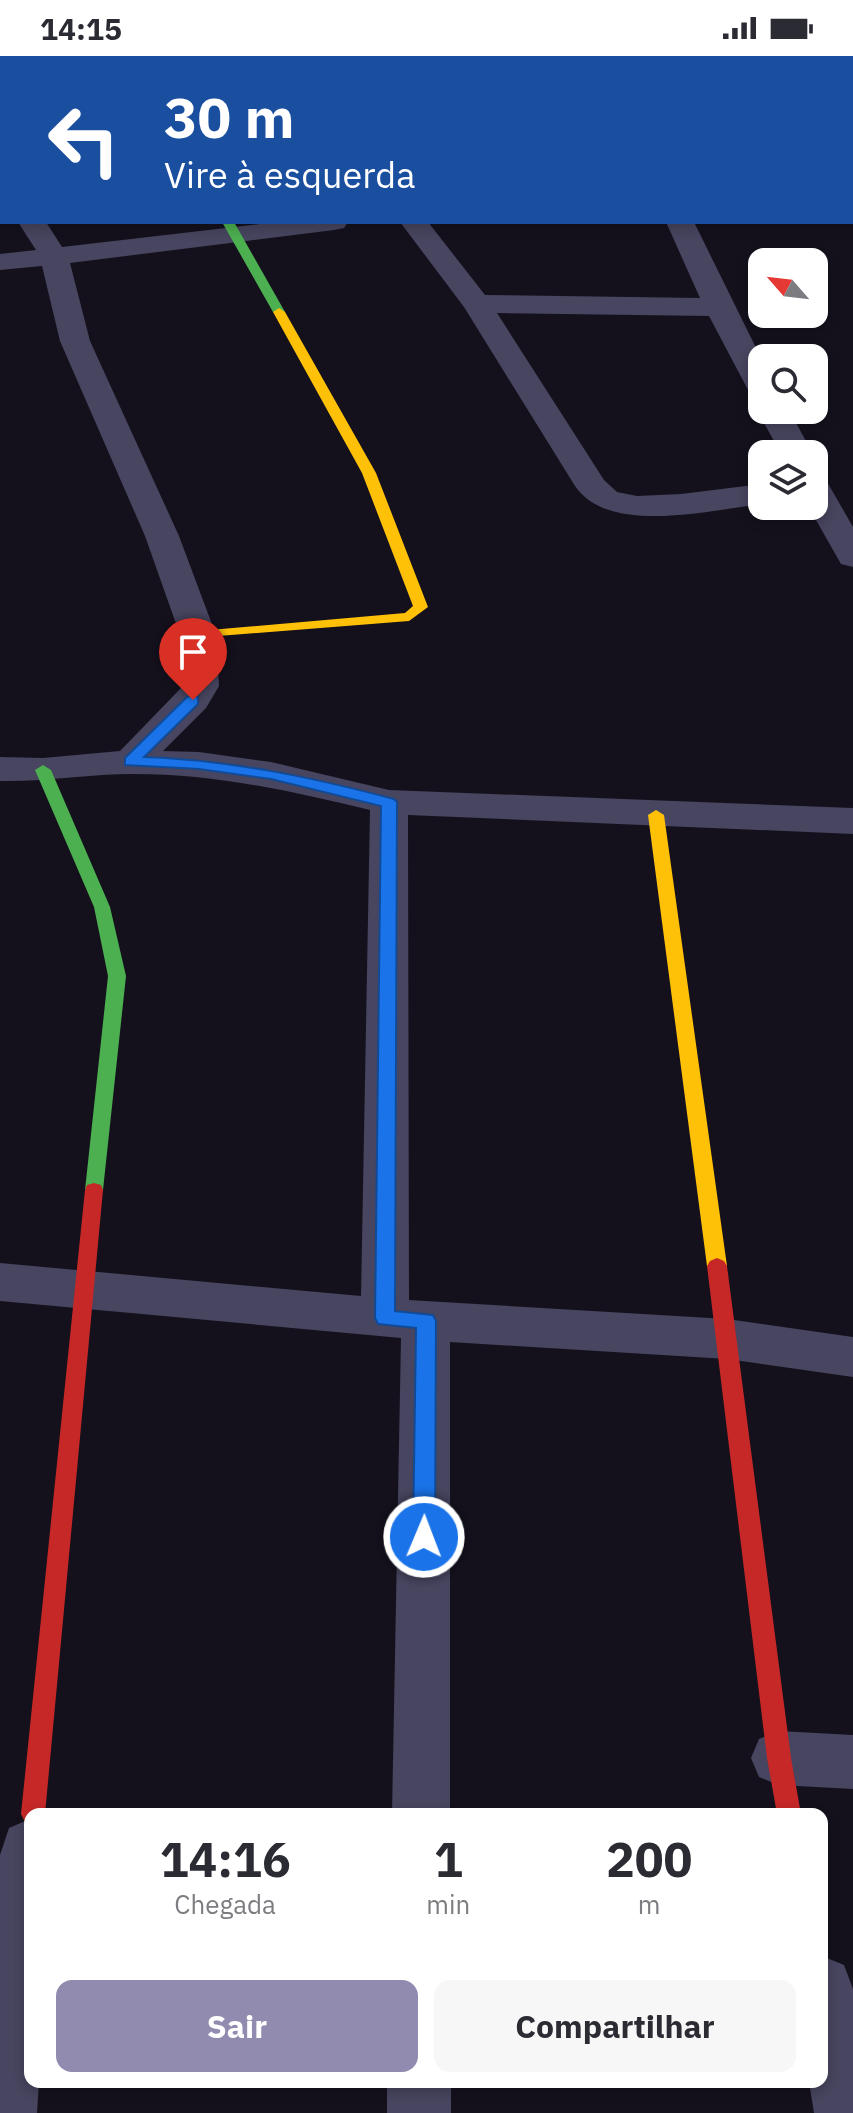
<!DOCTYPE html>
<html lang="pt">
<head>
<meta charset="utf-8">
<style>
  :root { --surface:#fff; --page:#f7f7f7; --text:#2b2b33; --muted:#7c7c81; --accent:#918bb0 }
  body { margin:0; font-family:"IBM Plex Sans",sans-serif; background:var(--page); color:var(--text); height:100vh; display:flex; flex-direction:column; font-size:30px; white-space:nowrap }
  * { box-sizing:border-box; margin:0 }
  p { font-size:26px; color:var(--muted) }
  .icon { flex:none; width:44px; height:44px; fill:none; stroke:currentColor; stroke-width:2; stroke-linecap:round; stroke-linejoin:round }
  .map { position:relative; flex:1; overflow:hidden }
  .side { position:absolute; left:24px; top:1752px; width:804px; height:280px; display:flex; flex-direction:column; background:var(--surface); border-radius:16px; box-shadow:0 4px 12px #0003 }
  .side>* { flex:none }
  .hud { position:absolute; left:0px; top:0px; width:854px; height:168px; box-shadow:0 4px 12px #0003; background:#1a4fa0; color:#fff; overflow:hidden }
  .needle { width:52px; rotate:298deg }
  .buttons { position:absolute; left:748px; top:192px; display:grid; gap:16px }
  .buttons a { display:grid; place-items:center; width:80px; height:80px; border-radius:16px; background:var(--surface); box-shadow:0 4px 12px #0003; font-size:40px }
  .pin { position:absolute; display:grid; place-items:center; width:68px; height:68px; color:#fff; margin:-82px -34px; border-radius:50% 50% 50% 0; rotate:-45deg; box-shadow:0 0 8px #0007 }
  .pin .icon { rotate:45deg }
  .me { position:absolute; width:88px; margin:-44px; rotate:1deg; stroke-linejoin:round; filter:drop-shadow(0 0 6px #0008) }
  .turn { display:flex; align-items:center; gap:28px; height:168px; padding:0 32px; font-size:36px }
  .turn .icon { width:104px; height:104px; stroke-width:2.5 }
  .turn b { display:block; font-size:56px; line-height:68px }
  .eta { display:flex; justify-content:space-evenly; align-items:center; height:136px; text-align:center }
  .eta b { font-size:48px; font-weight:700; line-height:56px }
  .primary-button { display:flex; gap:16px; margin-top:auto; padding:16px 32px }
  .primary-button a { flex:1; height:92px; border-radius:16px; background:var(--accent); color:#fff; font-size:32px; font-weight:700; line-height:92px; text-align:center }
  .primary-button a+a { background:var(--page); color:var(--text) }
  .status { display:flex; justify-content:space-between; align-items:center; height:56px; padding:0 40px; background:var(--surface); direction:ltr }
  .status svg { height:22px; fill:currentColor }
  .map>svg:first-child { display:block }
</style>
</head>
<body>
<div class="status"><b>14:15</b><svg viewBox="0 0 49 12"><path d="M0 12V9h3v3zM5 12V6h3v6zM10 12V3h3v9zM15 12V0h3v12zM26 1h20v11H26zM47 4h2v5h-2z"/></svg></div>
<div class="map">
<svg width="853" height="2057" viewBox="0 0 853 2057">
  <rect width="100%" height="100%" fill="#14111d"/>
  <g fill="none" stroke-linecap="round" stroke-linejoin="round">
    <path fill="#47455f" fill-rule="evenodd" d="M111,0H135L136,2H112Z
      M573,0H597L598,2H574Z
      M833,0H853V8L852,2Z
      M0,109L2,110V128L0,127Z
      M852,117H853V134H852Z
      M18,166H46L62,191L277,166H348L344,172L334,174L70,207L90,285L179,480L216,579L219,630L206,652L163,695L199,696L271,706L389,734L853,752V778L408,759L409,1244L727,1263L853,1281V1321L727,1303L450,1286V1758H392L401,1282L0,1245V1207L361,1240L370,754C291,735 215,718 134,718C89,718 45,726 0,725V701L43,702L120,695L183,630L180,579L145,480L60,285L42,210L0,214V198L36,194Z
      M400,166H428L485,239L700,242L666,166H694L762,304V341L751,339L747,332L709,260L497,257L604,424L617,436L637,440L681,438L762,428V448C710,454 609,480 575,430L464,251Z
      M762,347V354H789L813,398H781L757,354Z
      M814,421L826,424L853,471V511L841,508L808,450H814Z
      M779,1675L853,1679V1733L779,1729L759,1721L751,1702L759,1683Z
      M30,1763V2026H39L37,2057H0V1799L9,1772Z
      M822,1900L844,1909L853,1933V2057H814L809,2026H822Z
      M387,2026H451V2057H387Z"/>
    <path fill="#4caf50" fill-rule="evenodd" d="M222,166H234L285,256L283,259L273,256Z
      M43,709L51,714L110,851L126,920L103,1134L101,1139H87L85,1134L108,920L94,851L35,714Z"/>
    <path fill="#ffc107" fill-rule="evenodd" d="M279,252L285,256L376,417L428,551L409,565L193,582L191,579L198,575L405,557L413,550L362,417L273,256Z
      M656,754L664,759L727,1210L724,1215H710L707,1210L648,759Z"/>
    <path fill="#c62828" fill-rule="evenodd" d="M94,1127L101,1129L103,1134L45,1758H30V1768L25,1766L21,1758L85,1134L87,1129Z
      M717,1202L724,1205L727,1210L791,1702L801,1758H777L767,1702L707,1210L710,1205Z"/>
  </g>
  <path fill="#1a73e8" stroke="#114b97" stroke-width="2" d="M193,640L198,641V648L144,701C230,704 311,721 394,743L397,746L395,1255L433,1259L436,1265L435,1481L432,1488L424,1490L416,1488L413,1481L416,1272L378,1268L375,1262L381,750L271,723L199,713L125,709V702L187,641Z"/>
</svg>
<div class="buttons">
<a><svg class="needle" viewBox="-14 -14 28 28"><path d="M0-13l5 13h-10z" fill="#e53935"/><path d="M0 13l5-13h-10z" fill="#7c7c81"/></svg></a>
<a><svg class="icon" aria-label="search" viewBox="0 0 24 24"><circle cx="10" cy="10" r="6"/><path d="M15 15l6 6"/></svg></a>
<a><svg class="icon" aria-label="layers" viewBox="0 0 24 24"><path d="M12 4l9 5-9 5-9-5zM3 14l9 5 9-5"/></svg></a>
</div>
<div class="pin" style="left:193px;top:644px;background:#d93025"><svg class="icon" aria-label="arrive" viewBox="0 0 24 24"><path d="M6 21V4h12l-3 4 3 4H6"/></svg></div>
<svg class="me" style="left:424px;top:1481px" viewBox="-20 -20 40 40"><circle r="17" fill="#1a73e8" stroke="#fff" stroke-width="3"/><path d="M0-11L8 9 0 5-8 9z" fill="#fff"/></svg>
<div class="hud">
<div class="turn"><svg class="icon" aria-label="left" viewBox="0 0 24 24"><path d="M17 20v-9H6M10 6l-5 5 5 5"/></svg><div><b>30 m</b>Vire à esquerda</div></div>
</div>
<section class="side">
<div class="eta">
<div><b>14:16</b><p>Chegada</p></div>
<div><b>1</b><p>min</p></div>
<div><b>200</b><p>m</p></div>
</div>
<div class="primary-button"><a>Sair</a><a>Compartilhar</a></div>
</section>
</div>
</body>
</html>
